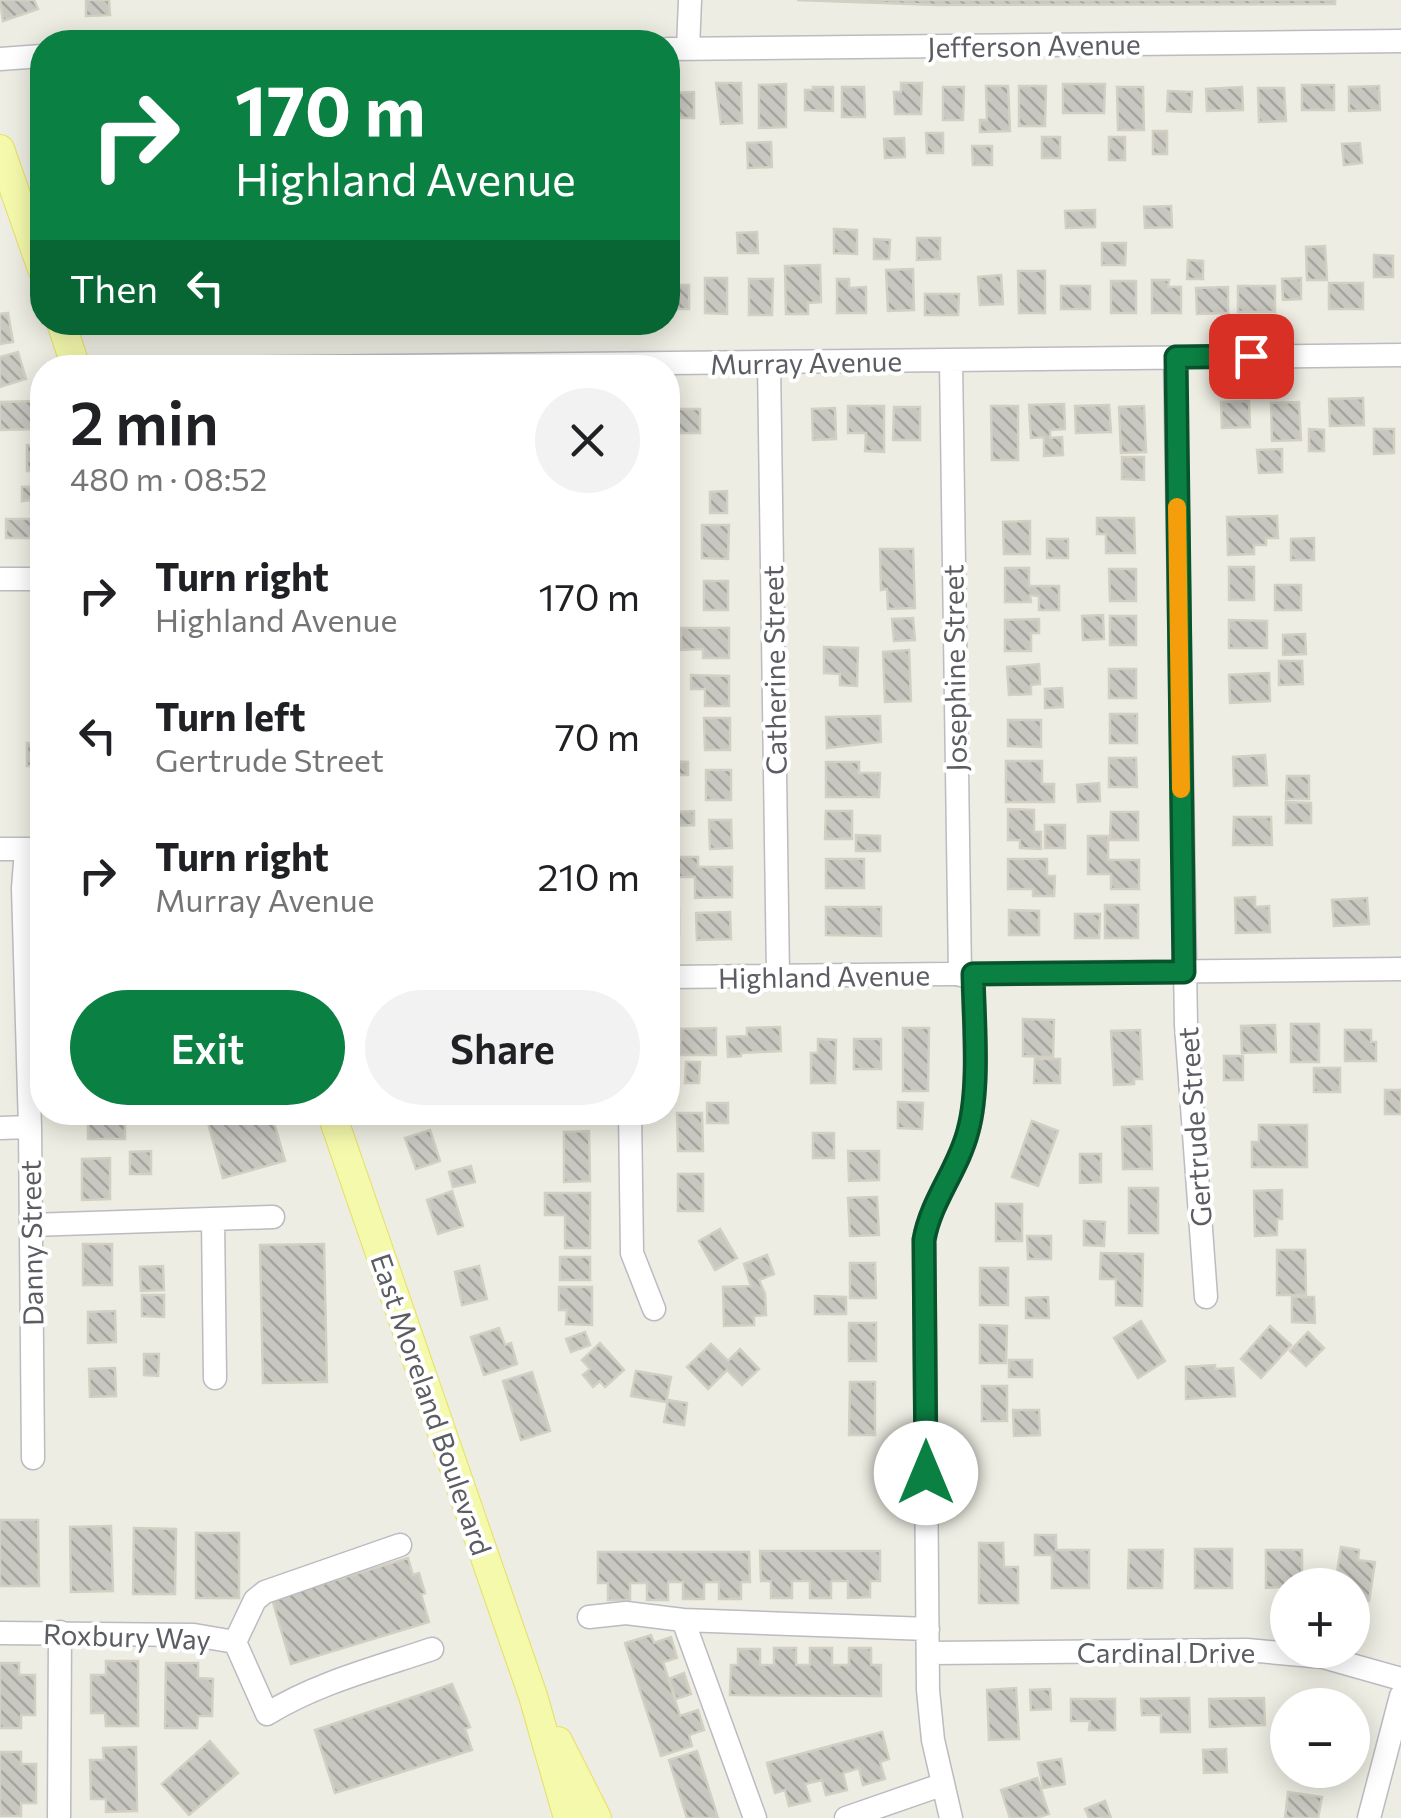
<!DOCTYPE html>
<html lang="en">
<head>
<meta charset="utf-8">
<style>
  :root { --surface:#fff; --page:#f2f2f2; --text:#202124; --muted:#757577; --accent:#0b8043 }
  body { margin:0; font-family:Commissioner,sans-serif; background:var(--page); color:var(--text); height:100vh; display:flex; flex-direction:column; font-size:38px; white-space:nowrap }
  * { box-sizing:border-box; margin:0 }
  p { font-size:32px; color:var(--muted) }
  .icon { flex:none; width:55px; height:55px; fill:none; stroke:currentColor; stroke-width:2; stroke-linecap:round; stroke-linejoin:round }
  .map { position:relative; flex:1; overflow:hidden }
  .side { position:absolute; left:30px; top:355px; width:650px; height:770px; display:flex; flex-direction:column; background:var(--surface); border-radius:40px; box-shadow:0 5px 25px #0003 }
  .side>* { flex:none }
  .hud { position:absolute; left:30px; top:30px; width:650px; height:305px; border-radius:40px; box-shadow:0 5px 25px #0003; background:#0b8043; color:#fff; overflow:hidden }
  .fabs { position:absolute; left:1270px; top:1568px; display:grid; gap:20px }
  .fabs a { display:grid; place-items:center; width:100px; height:100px; border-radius:50%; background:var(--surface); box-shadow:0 5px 25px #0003; font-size:50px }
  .pin { position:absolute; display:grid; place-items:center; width:85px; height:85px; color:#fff; margin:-42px; border-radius:20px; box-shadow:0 5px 15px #0006 }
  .me { position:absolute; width:110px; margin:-55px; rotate:0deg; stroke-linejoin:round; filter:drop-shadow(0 0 8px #0008) }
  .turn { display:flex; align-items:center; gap:35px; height:210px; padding:0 40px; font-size:45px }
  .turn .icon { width:130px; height:130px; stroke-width:2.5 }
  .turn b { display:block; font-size:70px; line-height:85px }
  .then { display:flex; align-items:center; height:95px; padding:0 40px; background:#0003; gap:20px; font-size:38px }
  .round { display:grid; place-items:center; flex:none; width:105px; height:105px; border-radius:52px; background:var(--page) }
  .summary { display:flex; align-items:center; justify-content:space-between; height:170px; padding:0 40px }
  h1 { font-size:60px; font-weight:600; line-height:75px }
  .primary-button { display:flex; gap:20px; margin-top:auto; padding:20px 40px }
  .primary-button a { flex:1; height:115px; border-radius:60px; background:var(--accent); color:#fff; font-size:40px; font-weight:600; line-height:115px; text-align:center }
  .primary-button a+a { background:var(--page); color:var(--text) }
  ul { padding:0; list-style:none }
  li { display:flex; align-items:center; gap:30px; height:140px; padding:0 40px }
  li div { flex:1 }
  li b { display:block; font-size:38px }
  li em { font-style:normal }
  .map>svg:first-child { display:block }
</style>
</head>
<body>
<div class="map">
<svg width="1401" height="1818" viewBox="0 0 1401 1818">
  <defs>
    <pattern id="building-back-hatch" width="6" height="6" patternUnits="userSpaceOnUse" patternTransform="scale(2.5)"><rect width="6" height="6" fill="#c8c7c0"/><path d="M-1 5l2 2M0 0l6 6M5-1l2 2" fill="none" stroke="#a5a5a0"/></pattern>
  </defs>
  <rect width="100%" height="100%" fill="#edede3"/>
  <path fill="url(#building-back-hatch)" stroke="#d1d0c2" stroke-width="2.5" d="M0,0H34L38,9L3,21Z
    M86,0H109L110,15L86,16Z
    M797,0H1335V4L938,5Z
    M716,83H741L742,123L721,124Z
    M901,83H922L921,114H895L894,92H901Z
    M786,84V127L759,128V85Z
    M1063,84H1105L1104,113H1063Z
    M1302,85H1334V110H1302Z
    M986,86H1008L1010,131L980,132V120H987Z
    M1019,86H1046L1045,126H1019Z
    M1379,86L1380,110L1349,111V87Z
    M813,87H833V111L805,110V90H813Z
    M842,87H864L865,117H842Z
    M943,87H964L963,120H943Z
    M1117,87H1143L1144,130H1118Z
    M1242,87L1243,110L1207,111L1206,89Z
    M1258,88H1284L1286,121L1259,122Z
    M1168,91L1192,92L1191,112L1167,111Z
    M694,92V118H668V93Z
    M1153,131H1167V154H1153Z
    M926,133H943V153H927Z
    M1042,137H1060V158H1042Z
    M1109,137H1125V160H1109Z
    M904,138L905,157L885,158L884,139Z
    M771,142L772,167L748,168L747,143Z
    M1360,143L1362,163L1344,165L1342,144Z
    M972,146H992V165H973Z
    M1171,206L1172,227L1145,228L1144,207Z
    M1095,210V227L1066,228L1065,211Z
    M834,229L857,230V254L834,253Z
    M757,232L758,253H738L737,233Z
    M917,238H940V259L917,260Z
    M874,239L890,240L889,259H874Z
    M1102,243H1126L1125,265H1102Z
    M1325,246L1327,280H1307L1306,247Z
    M1374,255L1393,256V277H1374Z
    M1188,260L1203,261V279H1187Z
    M820,265L821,302L808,303V314H786L785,266Z
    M913,269L914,310L888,311L886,270Z
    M1018,271H1045V313H1019Z
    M1001,275L1003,304L980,305L978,277Z
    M705,278H727V314L705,313Z
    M1301,278V299L1283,300L1282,279Z
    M749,279H773L772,315H749Z
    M837,279H849V288L866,287V313H837Z
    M1152,280H1169L1168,287H1181V313H1152Z
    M1111,281H1136V313H1111Z
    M1329,283H1363V309H1329Z
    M668,285H689V309H668Z
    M1061,286H1090V309H1061Z
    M1238,286H1275V312H1238Z
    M1228,287V313L1197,314L1196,288Z
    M925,294H959L958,315H925Z
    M8,313L13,342L0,344V314Z
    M18,352L26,379L0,387V357Z
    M1363,398L1364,425L1330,426L1329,399Z
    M38,401L39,429L0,430V402Z
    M1249,401L1250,427L1222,428L1221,402Z
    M1299,402L1301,440L1272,441L1271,403Z
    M1064,404L1065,429L1050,430V438L1062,437L1063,455L1044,456V437L1031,438L1029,405Z
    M1109,405L1111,432L1076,433L1075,406Z
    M848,406H884V452L865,451L866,433H848Z
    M991,406H1018V460H992Z
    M1144,406L1146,452L1121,453L1119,407Z
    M894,407H920V440H893Z
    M835,408L836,439L813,440L812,409Z
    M669,409H700V433H670Z
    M1309,429L1324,430V451H1309Z
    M1374,429H1394V453L1374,454Z
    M27,445H42V471H27Z
    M1282,449V472L1259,473L1257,450Z
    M1122,457H1144V480L1122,479Z
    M42,486V513H31V500L22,501V487Z
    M727,491V513H710V492Z
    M1277,516L1278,538H1266V545H1254V554L1228,555L1227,517Z
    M1097,518H1134L1135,553H1106V534H1097Z
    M6,519H31V538H6Z
    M1030,521V554H1004L1003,522Z
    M702,525H729L728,559L702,558Z
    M1314,538V560H1291V539Z
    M1047,539H1068V558H1047Z
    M880,549H913L915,608L888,609L887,589L881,590Z
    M1229,567H1254V600H1229Z
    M1005,568H1029V586H1059V610H1039V596L1030,595L1031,602H1005Z
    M1109,569H1136V601H1110Z
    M704,581H728V610H704Z
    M1275,585H1301V610H1275Z
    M1103,615L1104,639L1083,640L1082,616Z
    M1110,616H1136V645H1110Z
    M913,618L915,640L894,641L892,619Z
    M1039,619V633H1031V651H1005V620Z
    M1229,620L1267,621V648H1229Z
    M681,628H729V658H703V649L681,650Z
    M1305,634L1306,654L1283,655V635Z
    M824,647L858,648L857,686L840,685V674L824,673Z
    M909,650L911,701L885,702L883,652Z
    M1279,661H1302L1303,684L1279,685Z
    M1039,664L1040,684L1031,685V694L1009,695L1007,667Z
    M1109,669H1136V698H1109Z
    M1269,673L1270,701L1230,703L1229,675Z
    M691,675L729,676V706H705V689H691Z
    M1062,688L1063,707L1045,708V689Z
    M1110,714H1137V743H1110Z
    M880,716L881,742L827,748L826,717Z
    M704,718H730V750H705Z
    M1008,720H1041V747L1008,746Z
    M27,743H42V766H27Z
    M1265,755L1267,785L1234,786L1233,757Z
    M1109,758H1136L1137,787H1109Z
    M668,761L688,762V775H668Z
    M1006,761H1042V784H1054V802H1006Z
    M826,762H859V773H880L879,797H826Z
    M706,770H731V800H706Z
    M1287,776H1309V799H1286Z
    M1099,783L1100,801L1078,802L1077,785Z
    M1286,802L1311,803V823H1286Z
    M1008,809L1034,810V832H1041V849L1020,848V840H1008Z
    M694,811V825L674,826V812Z
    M826,811H852V839H825Z
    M1111,812H1138V840H1110Z
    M1234,817H1271L1272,845H1233Z
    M709,820H731L732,848L710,849Z
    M1045,825H1065V848H1045Z
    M856,835L880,836V851H856Z
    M1088,836H1108V860H1139V889H1111V874H1088Z
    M678,857H698V867H732V897L695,898V877H678Z
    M826,859H864V888H826Z
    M1008,859H1047V876H1055L1054,896H1033V889H1008Z
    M1255,897V907L1269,906L1270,932L1236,933L1235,898Z
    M1367,898L1369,924L1334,926L1332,900Z
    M1105,905H1138V938H1105Z
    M826,907H881V936L826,935Z
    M668,909H679V934L668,933Z
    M1009,910L1039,911V935H1009Z
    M730,912L731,939L697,940L696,913Z
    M1075,914H1100L1099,938H1075Z
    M1023,1019L1054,1020L1053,1057L1023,1056Z
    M1291,1024H1319V1062H1291Z
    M1275,1025L1276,1052L1242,1053L1241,1026Z
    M780,1027L781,1051L741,1053V1056L728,1057L727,1037L747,1036V1028Z
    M716,1028V1055H680L681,1029Z
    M903,1028H929L928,1091H903Z
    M1140,1030L1142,1079H1134V1084L1114,1085L1111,1031Z
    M1345,1030H1371V1042H1376V1061H1345Z
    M818,1039L836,1040L835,1083H811V1053H818Z
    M854,1039H881V1069H854Z
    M1224,1056H1243V1080H1224Z
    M1035,1059H1060V1083H1034Z
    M686,1062H700L699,1083H685Z
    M1314,1068H1340V1092H1314Z
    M1385,1090H1401V1114H1385Z
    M898,1102L923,1103L922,1129L898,1128Z
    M707,1103H728V1123H707Z
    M94,1112H125V1139H88V1116H94Z
    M205,1112H271L285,1161L223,1178Z
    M677,1113H702L703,1151H678Z
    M1032,1121L1058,1131L1038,1186L1012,1177Z
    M1259,1125H1307V1167H1252V1142H1259Z
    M1151,1126L1152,1169H1123L1122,1127Z
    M430,1130L440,1161L416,1169L405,1138Z
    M589,1131L590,1181L564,1182V1132Z
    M813,1133H834V1158H813Z
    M151,1151V1174H130V1152Z
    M848,1151H879V1180L849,1181Z
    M1080,1154H1101V1182L1080,1183Z
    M110,1158V1199L82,1200V1159Z
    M471,1166L475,1182L453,1187L449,1172Z
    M678,1174H703V1211H678Z
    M1129,1188H1158V1233H1129Z
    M1282,1190V1219H1277V1235L1255,1236L1254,1191Z
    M452,1191L463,1226L438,1234L427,1200Z
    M545,1193H590V1248H565V1215H545Z
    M877,1197L879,1235L850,1236L848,1198Z
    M996,1204H1022V1241H996Z
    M1084,1221L1105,1222L1104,1246L1084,1245Z
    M720,1229L737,1258L715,1270L699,1241Z
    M1027,1236H1051V1259H1028Z
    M83,1244H112V1285H83Z
    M324,1244L327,1382L263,1383L260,1245Z
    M1277,1250H1305L1306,1295H1277Z
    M1101,1253L1143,1254L1142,1306L1116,1305V1279H1100Z
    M767,1255L774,1274L759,1280L765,1294L766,1315L754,1316V1325L724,1326L723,1287L751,1286L744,1264Z
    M560,1257H590V1280H560Z
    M850,1263H875L876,1298H850Z
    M163,1266L164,1290L141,1291L140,1267Z
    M479,1266L487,1299L462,1305L455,1272Z
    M980,1268H1008V1305H980Z
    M559,1287H592V1325L566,1324L567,1310H559Z
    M142,1295H164V1317L142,1316Z
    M815,1296L846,1297V1314H815Z
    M1048,1297L1049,1318H1026V1298Z
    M1292,1297H1314L1315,1323L1292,1322Z
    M115,1311L116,1342L88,1343V1312Z
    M1141,1321L1165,1361L1138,1378L1114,1338Z
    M849,1323H876V1361H849Z
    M980,1325L1007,1326L1006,1363H980Z
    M1270,1326L1291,1345L1261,1378L1241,1359Z
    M499,1328L505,1345L511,1343L517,1364L484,1375L471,1337Z
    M585,1332L590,1345L571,1352L566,1339Z
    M1308,1332L1324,1348L1306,1366L1290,1351Z
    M600,1343L624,1370L605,1387L600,1381L593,1387L583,1375L590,1369L582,1360Z
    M711,1344L728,1361L740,1349L759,1369L742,1385L727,1370L708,1389L687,1367Z
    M144,1354H159L158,1376L144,1375Z
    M1009,1360H1032V1377H1009Z
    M1215,1365V1369L1233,1368L1235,1396L1186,1399V1367Z
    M115,1368L116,1396L90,1397L89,1369Z
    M636,1371L671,1377L666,1402L631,1396Z
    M532,1372L550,1431L521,1440L503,1381Z
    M850,1382H875V1435H849Z
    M982,1386H1007V1421H982Z
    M668,1400L687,1403L684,1425L664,1422Z
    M1013,1410H1039L1040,1435L1014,1436Z
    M0,1520H38L39,1586H0Z
    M111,1526L113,1591L71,1592L70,1527Z
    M134,1528L176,1529L175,1594H133Z
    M196,1533H239V1598H196Z
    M1035,1535H1056V1550H1089V1588H1052V1555H1035Z
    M979,1543H1003L1004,1567H1018V1603H979Z
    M1341,1547L1359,1550L1358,1560L1375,1562L1369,1601L1352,1598V1585H1335Z
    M1195,1549H1232V1588H1195Z
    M1129,1550H1163L1162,1588H1128Z
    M1266,1550H1302V1585L1266,1588Z
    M760,1551H880V1581H870V1597L848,1598V1581H831V1598H810V1581H792V1598H771V1581H761Z
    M598,1552H749L750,1582H741V1599H719V1582H704V1599H683V1582H668V1600H647V1583H630V1600H608V1583H598Z
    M408,1558L413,1575L419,1573L425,1593L421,1594L429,1622L291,1664L272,1599Z
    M651,1635L654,1643L671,1637L677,1658L663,1662L680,1716L698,1710L704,1730L689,1735L692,1746L661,1756L625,1643Z
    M774,1648H796V1665H810V1648H832V1665H849V1648H871V1665H881V1696L730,1695L731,1665H738V1649H760V1665H774Z
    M106,1661H138V1726H106L105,1713H91V1675H106Z
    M0,1663H19V1675H35V1715H21V1728H0Z
    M166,1663H198V1678L213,1679L212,1716H198L197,1728H165Z
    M684,1673L691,1694L676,1699L669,1679Z
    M452,1684L470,1727L465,1729L472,1750L335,1793L315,1730Z
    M1016,1688L1019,1739L989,1740L987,1690Z
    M1050,1689L1051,1709L1031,1710L1030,1690Z
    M1189,1698L1190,1732H1161V1715H1142L1141,1699Z
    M1264,1698L1265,1725L1210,1727L1209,1699Z
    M1071,1699H1115V1730H1089L1090,1721H1071Z
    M882,1732L889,1759L880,1762L885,1779L863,1785L859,1768L843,1773L847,1790L826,1795L822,1780L805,1784L810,1801L789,1806L785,1790L775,1793L767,1763Z
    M210,1741L238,1773L189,1815L162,1784Z
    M136,1747L137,1811L106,1812V1799H91L90,1760H104L103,1748Z
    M1226,1749L1227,1772L1204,1773L1203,1750Z
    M697,1751L718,1818H687L669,1760Z
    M0,1752H21V1764H36V1803H21V1816H0Z
    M1061,1759L1065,1784L1043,1788L1038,1763Z
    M1037,1778L1049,1814L1036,1818H1010L1001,1790Z
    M1288,1792L1322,1797L1318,1818H1285Z
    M1105,1801L1111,1818H1089L1085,1809Z"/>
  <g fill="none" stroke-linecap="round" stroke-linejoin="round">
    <g stroke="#bbbbc1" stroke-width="25">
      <path id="minor" d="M668,49L1401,41
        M688,49L690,0
        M0,59L42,56
        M1175,357L1186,1025L1206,1297
        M951,361L960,975
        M769,363L778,977
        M211,368L1401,355
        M0,579H42
        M0,849H42
        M26,850L23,888L30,1127L33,1458
        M668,977L1401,969
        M630,1112L632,1253L654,1309
        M0,1128L30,1127
        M213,1220L215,1378
        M31,1225L273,1217
        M589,1617L626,1613L683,1620
        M0,1633L194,1635L235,1642L267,1714C317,1683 376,1668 432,1649
        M235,1642L255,1600L265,1592L400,1545
        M928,1653L1247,1650L1323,1657L1401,1679
        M59,1818L60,1632
        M755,1818L683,1620L928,1629
        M846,1818L941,1785
        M951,1818L933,1740L928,1690L924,1240C931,1200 958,1170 968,1131C981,1085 973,1022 973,974
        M1369,1818L1401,1696"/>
    </g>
    <g stroke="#e7e062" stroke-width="30">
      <path id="major" d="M0,149L42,269
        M61,322L76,368
        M331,1112L533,1696L568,1818
        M558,1741L597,1818"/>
    </g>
    <use href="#minor" stroke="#fff" stroke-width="22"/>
    <use href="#major" stroke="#f4f9ac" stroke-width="28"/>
  </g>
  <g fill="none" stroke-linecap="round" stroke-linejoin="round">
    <g stroke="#07532c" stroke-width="25">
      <path id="route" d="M926,1473L924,1240C931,1200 958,1170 968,1131C980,1088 974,1020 973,974L1184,972L1176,357L1251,356"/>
    </g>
    <use href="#route" stroke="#0b8043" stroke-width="18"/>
    <path stroke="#f59e0b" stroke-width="18" d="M1177,507L1181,789"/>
  </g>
  <g text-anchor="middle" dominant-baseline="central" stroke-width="8" stroke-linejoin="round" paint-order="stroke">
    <g font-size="28" fill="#5b5d63" stroke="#fff">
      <text transform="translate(1034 45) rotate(-1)">Jefferson Avenue</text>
      <text transform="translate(806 362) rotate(-1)">Murray Avenue</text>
      <text transform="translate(954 668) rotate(-91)">Josephine Street</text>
      <text transform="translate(774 670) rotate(-91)">Catherine Street</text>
      <text transform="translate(824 976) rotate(-1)">Highland Avenue</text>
      <text transform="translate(1194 1127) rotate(-94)">Gertrude Street</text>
      <text transform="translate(31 1243) rotate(-91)">Danny Street</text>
      <text transform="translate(432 1404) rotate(71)">East Moreland Boulevard</text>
      <text transform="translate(127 1636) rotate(2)">Roxbury Way</text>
      <text x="1166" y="1652">Cardinal Drive</text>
    </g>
  </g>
</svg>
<div class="fabs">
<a>+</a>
<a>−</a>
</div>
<div class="pin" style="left:1251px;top:356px;background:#d93025"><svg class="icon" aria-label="arrive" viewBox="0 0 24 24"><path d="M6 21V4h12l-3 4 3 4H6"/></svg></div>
<svg class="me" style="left:926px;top:1473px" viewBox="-20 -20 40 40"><circle r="19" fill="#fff"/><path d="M0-13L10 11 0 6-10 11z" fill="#0b8043"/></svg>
<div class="hud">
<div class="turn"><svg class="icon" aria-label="right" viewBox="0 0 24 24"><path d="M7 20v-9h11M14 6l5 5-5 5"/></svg><div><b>170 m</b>Highland Avenue</div></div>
<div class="then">Then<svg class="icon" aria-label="left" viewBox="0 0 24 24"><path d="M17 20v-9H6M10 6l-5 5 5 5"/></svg></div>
</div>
<section class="side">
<div class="summary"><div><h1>2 min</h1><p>480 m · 08:52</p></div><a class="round"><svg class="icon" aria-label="close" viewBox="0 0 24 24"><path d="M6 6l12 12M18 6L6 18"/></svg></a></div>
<ul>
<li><svg class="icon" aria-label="right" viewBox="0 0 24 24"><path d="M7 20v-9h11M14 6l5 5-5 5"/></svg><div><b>Turn right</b><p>Highland Avenue</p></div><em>170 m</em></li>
<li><svg class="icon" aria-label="left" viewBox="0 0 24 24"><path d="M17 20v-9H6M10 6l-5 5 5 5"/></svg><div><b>Turn left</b><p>Gertrude Street</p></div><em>70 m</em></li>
<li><svg class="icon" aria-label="right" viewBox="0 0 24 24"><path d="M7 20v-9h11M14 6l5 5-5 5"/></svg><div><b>Turn right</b><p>Murray Avenue</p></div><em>210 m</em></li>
</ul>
<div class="primary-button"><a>Exit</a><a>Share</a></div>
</section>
</div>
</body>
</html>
